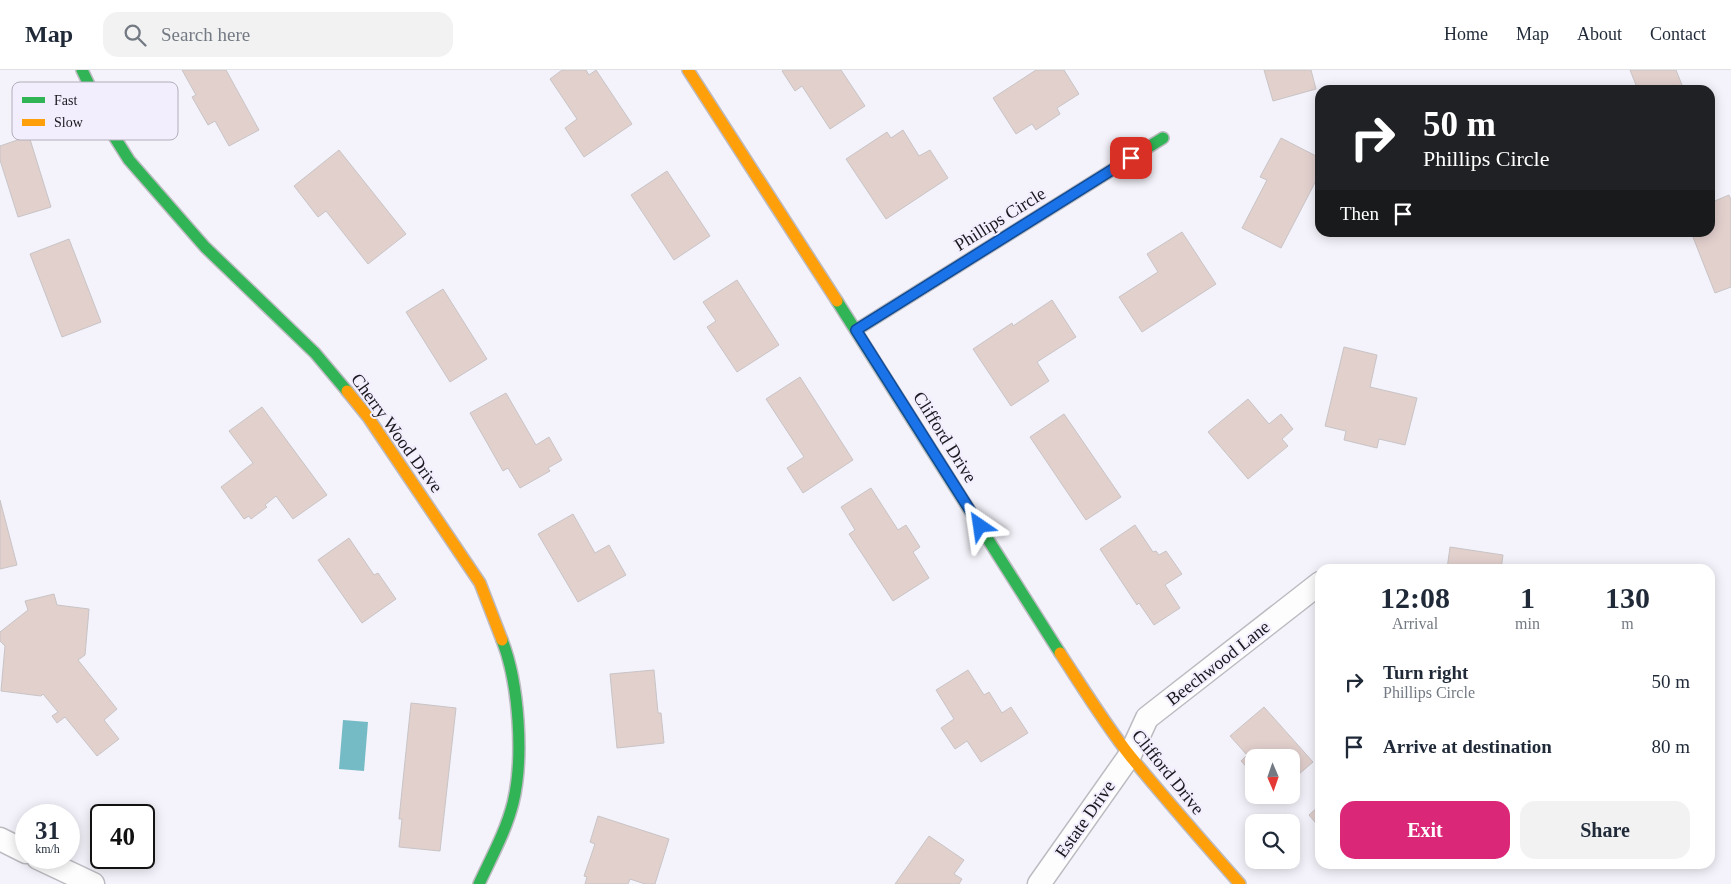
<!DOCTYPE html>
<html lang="en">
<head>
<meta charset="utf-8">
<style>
  :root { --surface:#fff; --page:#f2f2f3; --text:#1f2937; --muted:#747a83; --line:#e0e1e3; --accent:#db2777 }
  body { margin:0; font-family:"Times New Roman",serif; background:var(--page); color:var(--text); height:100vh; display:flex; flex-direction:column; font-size:19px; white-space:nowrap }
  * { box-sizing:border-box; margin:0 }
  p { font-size:16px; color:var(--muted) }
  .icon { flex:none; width:28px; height:28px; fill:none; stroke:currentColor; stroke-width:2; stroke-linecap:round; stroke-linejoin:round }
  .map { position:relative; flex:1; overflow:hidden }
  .panel { position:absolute; left:1315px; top:494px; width:400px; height:305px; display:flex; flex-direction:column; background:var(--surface); border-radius:15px; box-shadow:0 2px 12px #0003 }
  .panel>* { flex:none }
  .top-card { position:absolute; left:1315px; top:15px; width:400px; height:152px; border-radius:15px; box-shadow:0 2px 12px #0003; background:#202124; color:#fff; overflow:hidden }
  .needle { width:32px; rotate:178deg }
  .buttons { position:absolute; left:1245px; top:679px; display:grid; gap:10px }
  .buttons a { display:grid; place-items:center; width:55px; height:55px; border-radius:10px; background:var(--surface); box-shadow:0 2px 12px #0003; font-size:25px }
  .speed { position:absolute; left:15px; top:734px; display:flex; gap:10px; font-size:25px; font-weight:700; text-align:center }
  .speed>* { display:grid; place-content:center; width:65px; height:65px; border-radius:50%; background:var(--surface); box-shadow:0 2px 12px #0003; line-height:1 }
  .speed small { font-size:12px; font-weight:400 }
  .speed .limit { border:2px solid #111; border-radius:8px; background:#fff; color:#111 }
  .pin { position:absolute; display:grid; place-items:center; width:42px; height:42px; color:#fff; margin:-21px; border-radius:10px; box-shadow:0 2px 8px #0006 }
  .me { position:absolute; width:55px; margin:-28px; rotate:328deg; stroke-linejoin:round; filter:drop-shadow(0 0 4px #0008) }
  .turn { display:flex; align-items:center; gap:18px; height:105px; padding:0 25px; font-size:22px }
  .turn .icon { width:65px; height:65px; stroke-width:2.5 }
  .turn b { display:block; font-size:35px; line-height:42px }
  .then { display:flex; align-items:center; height:48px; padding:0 25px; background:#0003; gap:10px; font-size:19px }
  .eta { display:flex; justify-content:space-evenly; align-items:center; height:85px; text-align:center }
  .eta b { font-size:30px; font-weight:600; line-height:35px }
  .button { display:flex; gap:10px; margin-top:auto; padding:10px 25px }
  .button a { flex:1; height:58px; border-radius:15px; background:var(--accent); color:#fff; font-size:20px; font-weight:600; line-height:58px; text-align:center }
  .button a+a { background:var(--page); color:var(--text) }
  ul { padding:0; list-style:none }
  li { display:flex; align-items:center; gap:15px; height:65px; padding:0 25px }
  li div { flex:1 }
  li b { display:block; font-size:19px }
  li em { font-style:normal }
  header { display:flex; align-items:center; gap:30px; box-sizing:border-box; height:70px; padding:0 25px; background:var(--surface); border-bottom:1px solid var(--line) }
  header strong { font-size:24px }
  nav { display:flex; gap:28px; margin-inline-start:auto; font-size:18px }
  .search { width:350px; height:45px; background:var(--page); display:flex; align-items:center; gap:12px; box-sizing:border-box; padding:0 18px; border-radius:15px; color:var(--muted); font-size:19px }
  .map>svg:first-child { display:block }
</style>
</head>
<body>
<header>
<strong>Map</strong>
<div class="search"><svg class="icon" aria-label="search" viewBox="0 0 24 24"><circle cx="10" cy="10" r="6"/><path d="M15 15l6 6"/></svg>Search here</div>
<nav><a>Home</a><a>Map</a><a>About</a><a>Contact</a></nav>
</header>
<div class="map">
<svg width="1731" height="814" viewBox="0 0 1731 814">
  <rect width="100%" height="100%" fill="#f4f2fa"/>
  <path fill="#75bbc5" d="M343,650L368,652L364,701L339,699Z"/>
  <path fill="#e2d0cd" stroke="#c8c4c6" d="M182,0H226L259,60L229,76L215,51L208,55L192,27L196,25Z
    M562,0H586L589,5L596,0L632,54L584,87L565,58L577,49L550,9Z
    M784,0H841L865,36L830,59L802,16L795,21L782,1Z
    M1036,0H1064L1079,24L1057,38L1060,44L1036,60L1032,54L1016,64L993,28Z
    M1264,0H1311L1316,19L1273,31Z
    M1630,0H1676L1684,20H1638Z
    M903,60L919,86L930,80L948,108L886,149L846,89L887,62L891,68Z
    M29,66L51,137L18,147L0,90V76Z
    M1281,68L1320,88V103L1281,178L1242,158L1267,110L1260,107Z
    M339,80L406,164L368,194L326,141L318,147L294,116Z
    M667,101L710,166L674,190L631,125Z
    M1729,125L1731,130V217L1715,223L1691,162H1710V133Z
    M1182,162L1216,214L1142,262L1119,227L1158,202L1147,184Z
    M69,169L101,252L62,267L30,184Z
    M737,210L779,275L737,302L707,257L716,251L703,232Z
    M443,219L487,289L450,312L406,242Z
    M1052,230L1076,267L1037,292L1049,311L1011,336L973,279L1012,253L1013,256Z
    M1344,277L1377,285L1370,317L1417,328L1405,375L1379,369L1377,378L1344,370L1346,361L1325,356Z
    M800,307L853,390L803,423L787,398L804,387L766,329Z
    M506,323L536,375L549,367L562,390L548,398L550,401L520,418L508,398L503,401L470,343Z
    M1248,329L1269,354L1281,344L1293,359L1282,369L1288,376L1248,409L1208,362Z
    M262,337L327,425L293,449L276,426L265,435L267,437L251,449L249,446L244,449L221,417L253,393L229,361Z
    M1064,344L1121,427L1086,450L1030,367Z
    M871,418L898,460L906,455L920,477L913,482L929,508L893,531L849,464L855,460L841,437Z
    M0,430L17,495L0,499Z
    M573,444L595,483L609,475L626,505L578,532L538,464Z
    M1135,455L1153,482L1156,481L1159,485L1166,481L1182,504L1165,515L1180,538L1154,555L1139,533L1137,535L1100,479Z
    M349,468L374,505L378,503L396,529L362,553L318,490Z
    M1450,477L1503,485L1501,499H1447Z
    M54,524L57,535L89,539L85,585L78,590L117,639L104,650L119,669L97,686L65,647L57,653L52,646L58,642L43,624L41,626L1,621L5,576L0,571V562L28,540L25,531Z
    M654,600L658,643H661L664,673L617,678L610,604Z
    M968,600L984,625L989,622L1002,643L1011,637L1028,663L981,692L967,671L955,679L941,658L954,649L936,620Z
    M411,633L456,638L440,781L399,777L402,749H399Z
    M1264,637L1313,692L1291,711V688H1254V705L1241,691L1247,685L1230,666Z
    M1320,735V758L1309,745Z
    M598,746L669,769L655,814H645L630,809L628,814H585L587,807L584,806L595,774L590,772Z
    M929,766L964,790L954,804L962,809L959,814H895Z"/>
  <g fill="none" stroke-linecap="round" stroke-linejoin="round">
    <g stroke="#bdbbc1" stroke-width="25">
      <path id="street" d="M0,769L26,782
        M38,788L93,814
        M1039,814L1130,685L1147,648L1320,513"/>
    </g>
    <g stroke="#bdbbc1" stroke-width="14">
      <path id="fast" d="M82,0L112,63L129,90L205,177L315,283L347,321
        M837,231L1060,583
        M856,260L1163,68
        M479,814C491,788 506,761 513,733C524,688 519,613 502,570"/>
    </g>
    <g stroke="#bdbbc1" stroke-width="14">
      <path id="slow" d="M688,0L837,231
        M347,321L368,347L480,513L502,570
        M1060,583C1083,618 1105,654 1131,687C1166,730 1203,772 1240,814"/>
    </g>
    <use href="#street" stroke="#fdfdfe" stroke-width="22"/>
    <use href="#fast" stroke="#30b455" stroke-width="11"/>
    <use href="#slow" stroke="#ff9f0a" stroke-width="11"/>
  </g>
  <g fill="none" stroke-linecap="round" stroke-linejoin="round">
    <g stroke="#114b97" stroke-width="12">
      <path id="route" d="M980,456L856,260L1131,88"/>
    </g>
    <use href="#route" stroke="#1a73e8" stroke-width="9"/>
  </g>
  <g text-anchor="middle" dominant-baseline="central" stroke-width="4" stroke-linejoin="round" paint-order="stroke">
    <g font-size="18" fill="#19181d" stroke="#f3eefe">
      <text transform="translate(1000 149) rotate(-32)">Phillips Circle</text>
      <text transform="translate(397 363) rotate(54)">Cherry Wood Drive</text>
      <text transform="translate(945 367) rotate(58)">Clifford Drive</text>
      <text transform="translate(1218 593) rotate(-38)">Beechwood Lane</text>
      <text transform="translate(1168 702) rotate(51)">Clifford Drive</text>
      <text transform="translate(1085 749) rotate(-55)">Estate Drive</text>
    </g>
  </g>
  <rect x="12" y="12" width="166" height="58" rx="8" fill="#f3eefe" stroke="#b2aeba" stroke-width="1"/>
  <rect x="22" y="27" width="23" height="6" fill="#30b455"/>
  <rect x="22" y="49" width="23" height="7" fill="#ff9f0a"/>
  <g font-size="14" fill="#19181d">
    <text x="54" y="35">Fast</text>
    <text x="54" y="57">Slow</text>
  </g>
</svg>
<div class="buttons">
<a><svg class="needle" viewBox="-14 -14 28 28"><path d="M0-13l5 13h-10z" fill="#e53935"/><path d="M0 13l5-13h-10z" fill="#747a83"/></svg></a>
<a><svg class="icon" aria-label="search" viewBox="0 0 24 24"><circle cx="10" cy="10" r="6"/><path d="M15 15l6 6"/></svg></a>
</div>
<div class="speed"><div>31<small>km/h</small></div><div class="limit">40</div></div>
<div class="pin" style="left:1131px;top:88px;background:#d93025"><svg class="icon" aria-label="arrive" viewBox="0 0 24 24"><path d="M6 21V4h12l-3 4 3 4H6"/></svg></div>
<svg class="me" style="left:980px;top:456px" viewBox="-20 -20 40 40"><path d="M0-17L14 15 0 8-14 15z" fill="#1a73e8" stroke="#fff" stroke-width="4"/></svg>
<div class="top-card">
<div class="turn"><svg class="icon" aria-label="right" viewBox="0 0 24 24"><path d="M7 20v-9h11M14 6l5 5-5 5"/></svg><div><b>50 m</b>Phillips Circle</div></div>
<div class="then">Then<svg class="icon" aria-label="arrive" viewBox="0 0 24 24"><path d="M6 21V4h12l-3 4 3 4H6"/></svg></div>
</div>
<section class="panel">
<div class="eta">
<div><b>12:08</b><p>Arrival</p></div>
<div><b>1</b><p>min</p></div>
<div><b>130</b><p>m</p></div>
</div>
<ul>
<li><svg class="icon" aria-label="right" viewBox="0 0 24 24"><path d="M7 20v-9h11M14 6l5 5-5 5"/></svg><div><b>Turn right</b><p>Phillips Circle</p></div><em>50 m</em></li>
<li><svg class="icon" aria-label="arrive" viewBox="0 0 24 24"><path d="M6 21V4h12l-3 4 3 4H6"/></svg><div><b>Arrive at destination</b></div><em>80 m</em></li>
</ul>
<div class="button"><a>Exit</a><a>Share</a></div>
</section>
</div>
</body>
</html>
